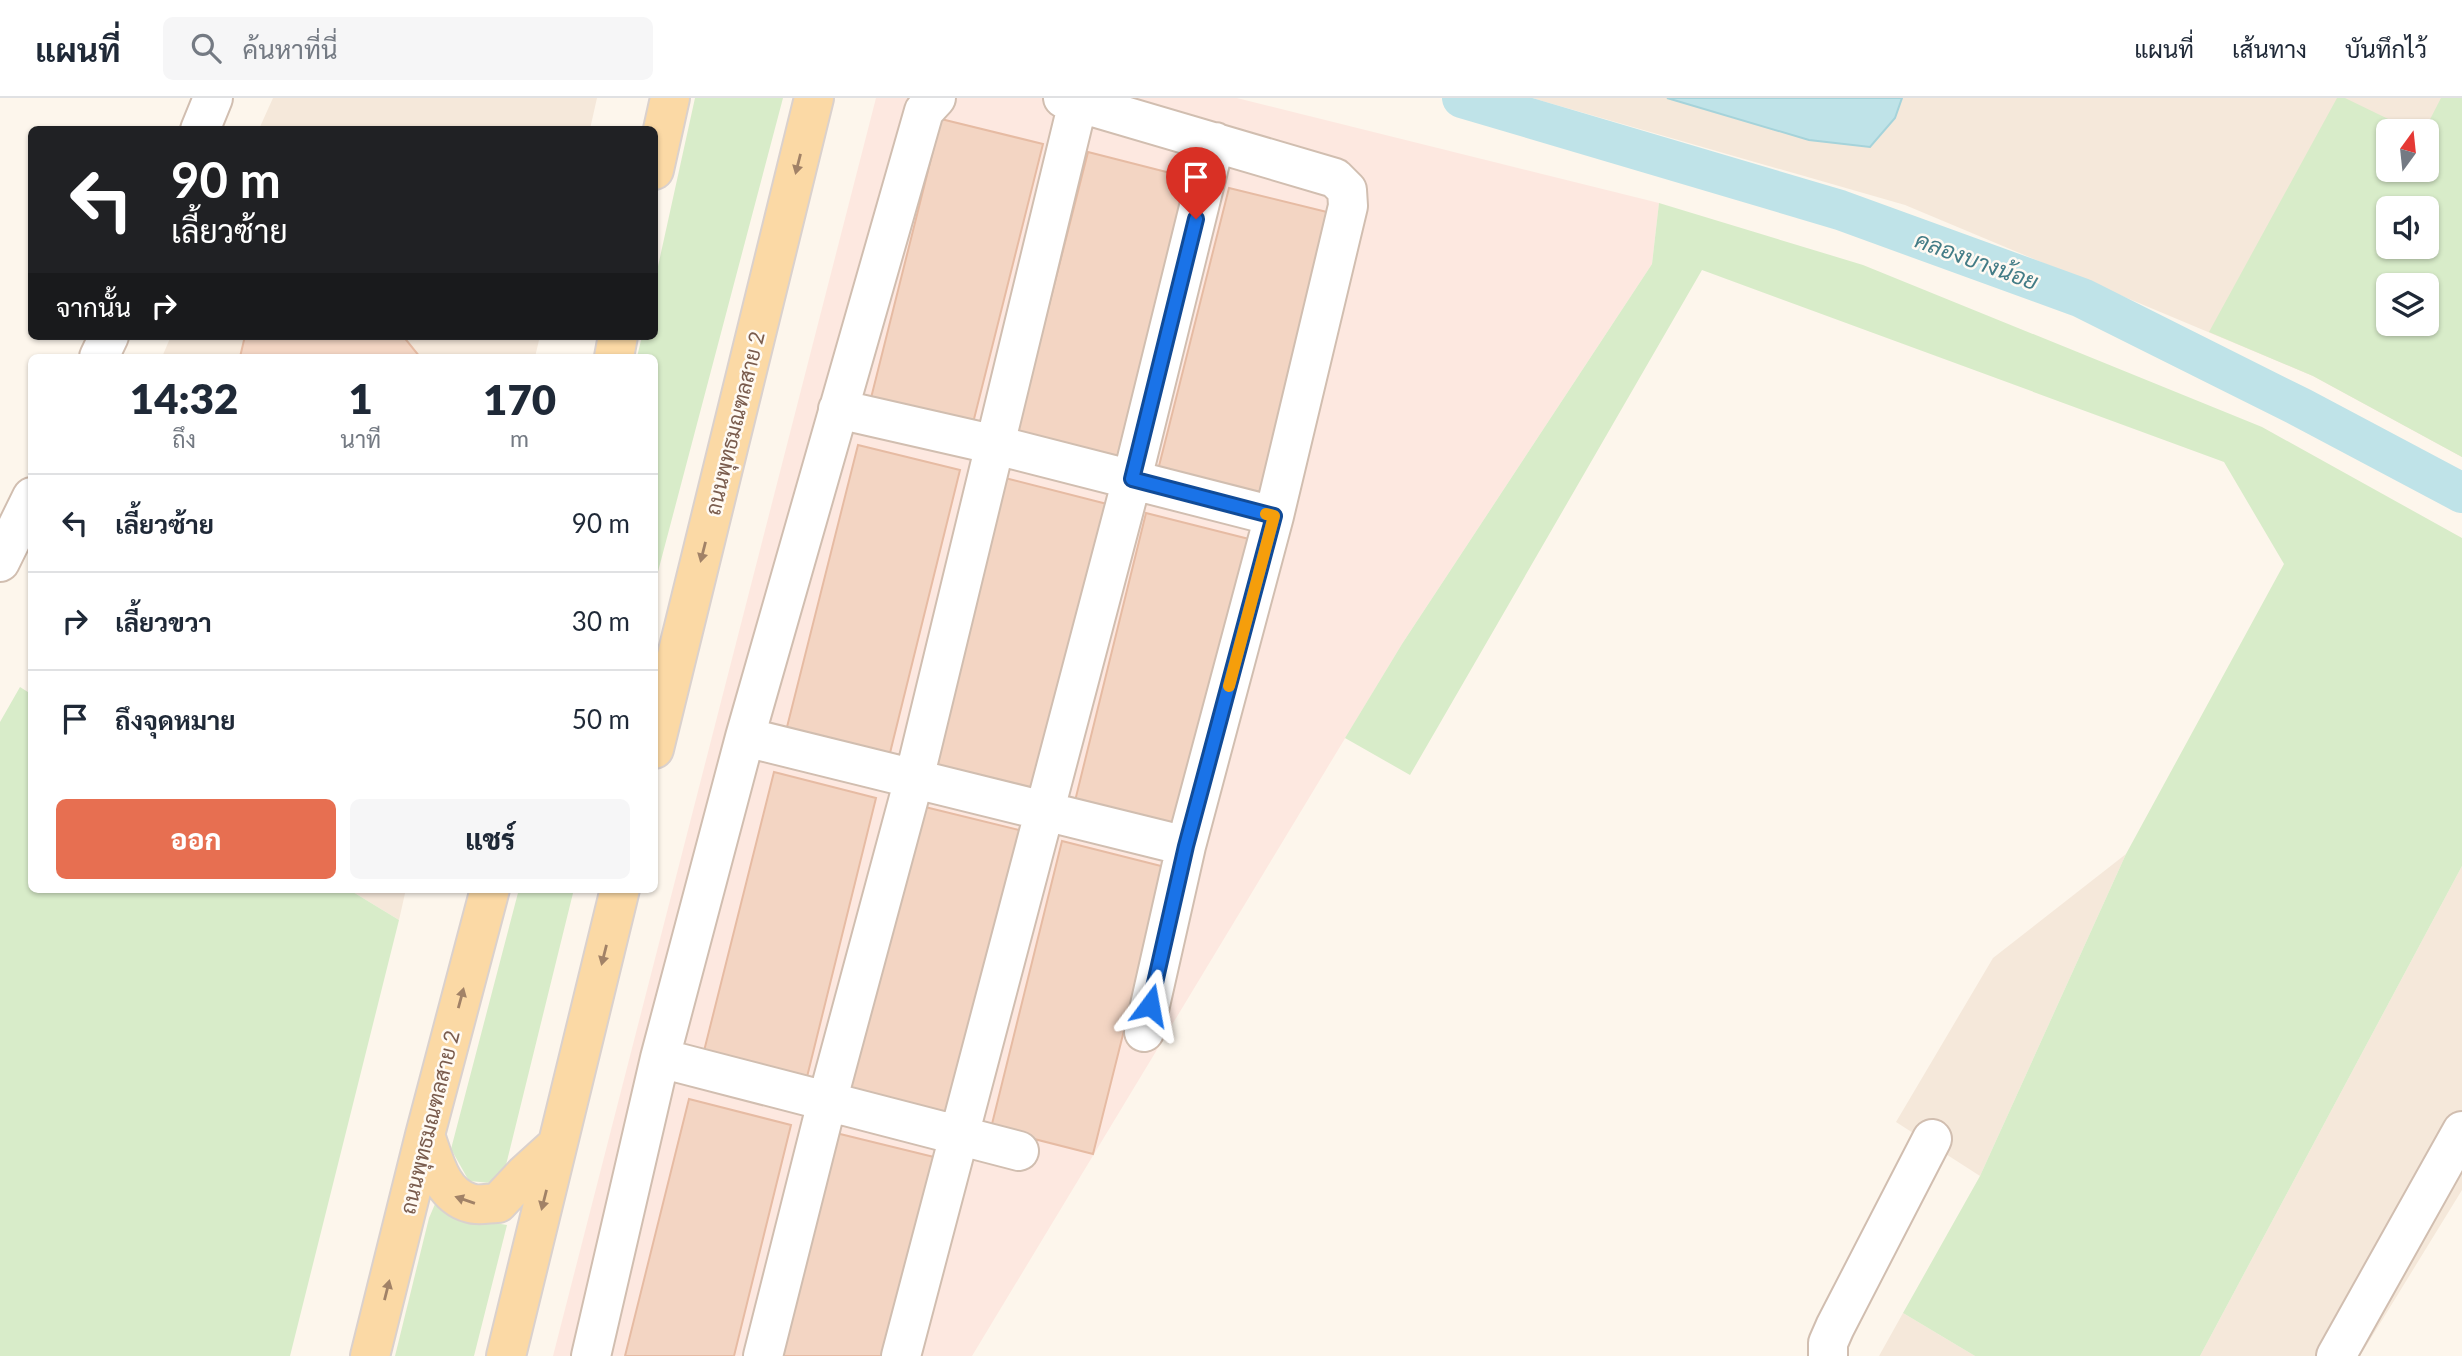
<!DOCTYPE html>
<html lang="th">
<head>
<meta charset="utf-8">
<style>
  :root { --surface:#fff; --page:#f6f6f7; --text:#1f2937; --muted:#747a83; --line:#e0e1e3; --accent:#e76f51 }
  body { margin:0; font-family:Lato,Sarabun,sans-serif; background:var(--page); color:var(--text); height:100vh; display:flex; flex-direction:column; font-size:26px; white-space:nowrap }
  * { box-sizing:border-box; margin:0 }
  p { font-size:23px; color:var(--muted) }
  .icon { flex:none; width:38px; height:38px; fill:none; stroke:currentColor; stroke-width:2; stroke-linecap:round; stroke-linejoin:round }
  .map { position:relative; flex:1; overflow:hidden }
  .details { position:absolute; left:28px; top:256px; width:630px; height:539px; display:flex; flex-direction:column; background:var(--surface); border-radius:10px; box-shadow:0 2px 5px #0004 }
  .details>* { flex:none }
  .guide { position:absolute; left:28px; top:28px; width:630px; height:214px; border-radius:10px; box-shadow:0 2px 5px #0004; background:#202124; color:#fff; overflow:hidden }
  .needle { width:46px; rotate:15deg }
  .controls { position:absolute; left:2376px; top:21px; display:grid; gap:14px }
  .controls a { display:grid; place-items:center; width:63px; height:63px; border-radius:10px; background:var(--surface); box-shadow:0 2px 5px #0004; font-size:35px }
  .pin { position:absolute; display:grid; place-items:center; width:60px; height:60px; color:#fff; margin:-72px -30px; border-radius:50% 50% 50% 0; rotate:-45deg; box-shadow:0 0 7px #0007 }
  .pin .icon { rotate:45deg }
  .me { position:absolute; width:77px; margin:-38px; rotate:13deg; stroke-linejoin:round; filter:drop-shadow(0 0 5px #0008) }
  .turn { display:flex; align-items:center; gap:24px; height:147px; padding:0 28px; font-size:32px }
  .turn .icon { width:91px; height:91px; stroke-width:2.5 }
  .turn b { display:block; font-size:49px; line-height:60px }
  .then { display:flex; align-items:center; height:66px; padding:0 28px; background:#0003; gap:14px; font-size:26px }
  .eta { display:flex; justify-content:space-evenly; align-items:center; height:119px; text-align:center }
  .eta b { font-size:42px; font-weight:800; line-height:49px }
  .button { display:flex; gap:14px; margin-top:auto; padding:14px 28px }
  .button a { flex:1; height:80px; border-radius:10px; background:var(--accent); color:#fff; font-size:28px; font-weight:800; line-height:80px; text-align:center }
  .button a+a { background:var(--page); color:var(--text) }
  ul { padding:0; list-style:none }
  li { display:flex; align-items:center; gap:21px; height:98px; padding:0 28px; border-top:2px solid var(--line) }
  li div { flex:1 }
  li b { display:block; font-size:26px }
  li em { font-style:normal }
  header { display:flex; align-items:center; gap:42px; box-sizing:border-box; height:98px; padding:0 35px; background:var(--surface); border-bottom:2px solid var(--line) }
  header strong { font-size:33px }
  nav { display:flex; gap:38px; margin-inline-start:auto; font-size:24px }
  .search { width:490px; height:63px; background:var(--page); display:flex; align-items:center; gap:18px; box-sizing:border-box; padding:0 24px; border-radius:10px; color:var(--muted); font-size:26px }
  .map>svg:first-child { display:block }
</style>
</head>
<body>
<header>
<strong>แผนที่</strong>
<div class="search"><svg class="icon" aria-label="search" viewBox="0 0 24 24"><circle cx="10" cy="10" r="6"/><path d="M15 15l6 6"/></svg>ค้นหาที่นี่</div>
<nav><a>แผนที่</a><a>เส้นทาง</a><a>บันทึกไว้</a></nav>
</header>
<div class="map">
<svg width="2462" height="1258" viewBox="0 0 2462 1258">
  <rect width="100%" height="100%" fill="#fdf6ec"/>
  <path fill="#f5e8da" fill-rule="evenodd" d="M273,0H597L590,31H259Z
    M1532,0H2462V359L2313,278L1905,107ZM2389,33H2427V72H2389ZM2389,110H2427V149H2389ZM2389,187H2427V226H2389Z
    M171,238H540L535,259H162Z
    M2126,756L1980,1078L1896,1024L1993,860Z
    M2462,768V1092L2360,1258H2200Z
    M348,791H406L399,822Z
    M1903,1215L1975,1258H1879Z"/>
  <path fill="#fde8e0" d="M876,0H1237L1659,105L1652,166L1402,546L972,1258H553Z"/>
  <path fill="#d8ecc9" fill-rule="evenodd" d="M695,0H783L655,485L654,259H637L642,238H654L655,182Z
    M2337,0H2345L2413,33H2389V72H2427V33H2424L2441,0H2462V359L2313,278L2209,234ZM2389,110H2427V149H2389ZM2427,187V226H2389V187Z
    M1659,105L1863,167L2262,329L2462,440V768L2200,1258H1975L1903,1215L1980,1078L2126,756L2284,466L2224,364L1702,172L1410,677L1345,640L1402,546L1652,166Z
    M20,589L31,596L32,791H348L399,822L290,1258H0V624Z
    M519,791H574L506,1067L491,1085L469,1083L451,1051Z
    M435,1106L458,1119L507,1127L474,1258H395L429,1120Z"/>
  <path fill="#bfe3e8" stroke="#a5d3da" stroke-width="2" d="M1667,0H1902L1895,20L1870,49L1809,42Z"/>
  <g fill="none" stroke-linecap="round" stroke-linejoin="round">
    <path stroke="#bfe3e8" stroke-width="40" d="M1462,0L1840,112L2082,200L2302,310L2462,395"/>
  </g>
  <path fill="#f3d5c3" stroke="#e6bba3" stroke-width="2" d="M941,21L1043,46L971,333L869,308Z
    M1088,54L1190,80L1118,366L1015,341Z
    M1229,90L1331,115L1260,402L1157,376Z
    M245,238H403L420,259H240Z
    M858,347L960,372L889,659L786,633Z
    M1005,380L1107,406L1035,693L933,667Z
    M1146,415L1249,441L1177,728L1075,703Z
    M774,674L876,700L805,987L702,961Z
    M921,708L1023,733L952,1021L849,995Z
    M1062,743L1165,769L1093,1056L991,1030Z
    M689,1001L791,1027L734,1258H625Z
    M836,1035L938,1060L889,1258H780Z"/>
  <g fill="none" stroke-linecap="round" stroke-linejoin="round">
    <g stroke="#d1beb0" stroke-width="42">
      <path id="minor" d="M1063,0L1335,80L1347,92L1348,108L1274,418L1186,748L1144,934
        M200,32L213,0
        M99,259L109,238
        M838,311L996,347L1274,418
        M0,464L32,399
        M745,639L1186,748
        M660,960L1019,1053
        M591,1258L660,960L745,639L924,13L936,0
        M763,1258L827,1004L914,681L1078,4
        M901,1258L1132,381L1215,44
        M1828,1258V1245L1835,1229L1932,1041
        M2336,1258L2462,1033"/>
    </g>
    <g stroke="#dad1cd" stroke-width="42">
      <path id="major" d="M654,72L670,0
        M614,259L618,238
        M654,651L814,0
        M425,1037C434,1062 441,1097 470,1105C478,1108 489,1105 498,1105L525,1076L557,1047
        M370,1258L425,1037L490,791
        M506,1258L620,791"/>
    </g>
    <use href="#minor" stroke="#fff" stroke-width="38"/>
    <use href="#major" stroke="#fbd9a5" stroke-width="38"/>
  </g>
  <defs><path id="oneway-solid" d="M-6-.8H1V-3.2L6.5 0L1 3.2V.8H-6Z" transform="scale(1.75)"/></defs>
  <g fill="#a18267">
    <use href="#oneway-solid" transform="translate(798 66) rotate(104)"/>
    <use href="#oneway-solid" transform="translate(703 454) rotate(104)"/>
    <use href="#oneway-solid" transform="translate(604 857) rotate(104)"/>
    <use href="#oneway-solid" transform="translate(461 900) rotate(-75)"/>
    <use href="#oneway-solid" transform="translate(465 1102) rotate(-161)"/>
    <use href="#oneway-solid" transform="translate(544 1102) rotate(104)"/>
    <use href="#oneway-solid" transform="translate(387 1192) rotate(-76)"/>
  </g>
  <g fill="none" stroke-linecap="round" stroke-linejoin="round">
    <g stroke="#114b97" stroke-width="18">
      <path id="route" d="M1150,907L1186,748L1274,418L1132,381L1196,121"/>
    </g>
    <use href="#route" stroke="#1a73e8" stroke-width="12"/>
    <path stroke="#f59e0b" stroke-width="12" d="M1229,588L1274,418L1266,416"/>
  </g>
  <g text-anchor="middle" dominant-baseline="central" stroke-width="5" stroke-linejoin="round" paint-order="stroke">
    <g font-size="21" fill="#7a5c4d" stroke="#fffaf3">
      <text transform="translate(734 325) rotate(-76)">ถนนพุทธมณฑลสาย 2</text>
      <text transform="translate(429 1024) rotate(-76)">ถนนพุทธมณฑลสาย 2</text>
    </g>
    <g font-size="23" font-style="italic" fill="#437c86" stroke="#fffaf3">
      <text transform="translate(1977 162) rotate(20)">คลองบางน้อย</text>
    </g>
  </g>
</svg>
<div class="controls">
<a><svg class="needle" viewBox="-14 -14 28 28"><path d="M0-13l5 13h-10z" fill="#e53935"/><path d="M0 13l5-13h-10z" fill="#747a83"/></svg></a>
<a><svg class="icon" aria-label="sound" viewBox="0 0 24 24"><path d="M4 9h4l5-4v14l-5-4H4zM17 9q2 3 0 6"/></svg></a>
<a><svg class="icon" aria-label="layers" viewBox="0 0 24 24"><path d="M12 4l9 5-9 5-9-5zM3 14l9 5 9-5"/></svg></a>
</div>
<div class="pin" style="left:1196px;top:121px;background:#d93025"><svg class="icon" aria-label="arrive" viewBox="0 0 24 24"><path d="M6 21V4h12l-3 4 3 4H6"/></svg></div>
<svg class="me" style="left:1150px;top:907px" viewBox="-20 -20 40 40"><path d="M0-17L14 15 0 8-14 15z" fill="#1a73e8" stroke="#fff" stroke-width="4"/></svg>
<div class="guide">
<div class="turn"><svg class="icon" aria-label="left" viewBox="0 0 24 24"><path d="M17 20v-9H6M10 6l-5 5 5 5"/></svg><div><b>90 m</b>เลี้ยวซ้าย</div></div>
<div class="then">จากนั้น<svg class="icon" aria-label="right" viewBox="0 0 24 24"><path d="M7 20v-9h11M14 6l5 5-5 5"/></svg></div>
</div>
<section class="details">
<div class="eta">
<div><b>14:32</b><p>ถึง</p></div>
<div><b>1</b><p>นาที</p></div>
<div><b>170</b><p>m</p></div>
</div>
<ul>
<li><svg class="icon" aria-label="left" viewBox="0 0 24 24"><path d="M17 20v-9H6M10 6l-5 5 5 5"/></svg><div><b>เลี้ยวซ้าย</b></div><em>90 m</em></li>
<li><svg class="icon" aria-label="right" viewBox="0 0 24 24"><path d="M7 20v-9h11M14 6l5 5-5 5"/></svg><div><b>เลี้ยวขวา</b></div><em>30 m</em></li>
<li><svg class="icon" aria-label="arrive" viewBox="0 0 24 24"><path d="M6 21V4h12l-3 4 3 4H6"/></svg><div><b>ถึงจุดหมาย</b></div><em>50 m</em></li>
</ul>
<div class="button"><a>ออก</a><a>แชร์</a></div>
</section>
</div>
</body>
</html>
